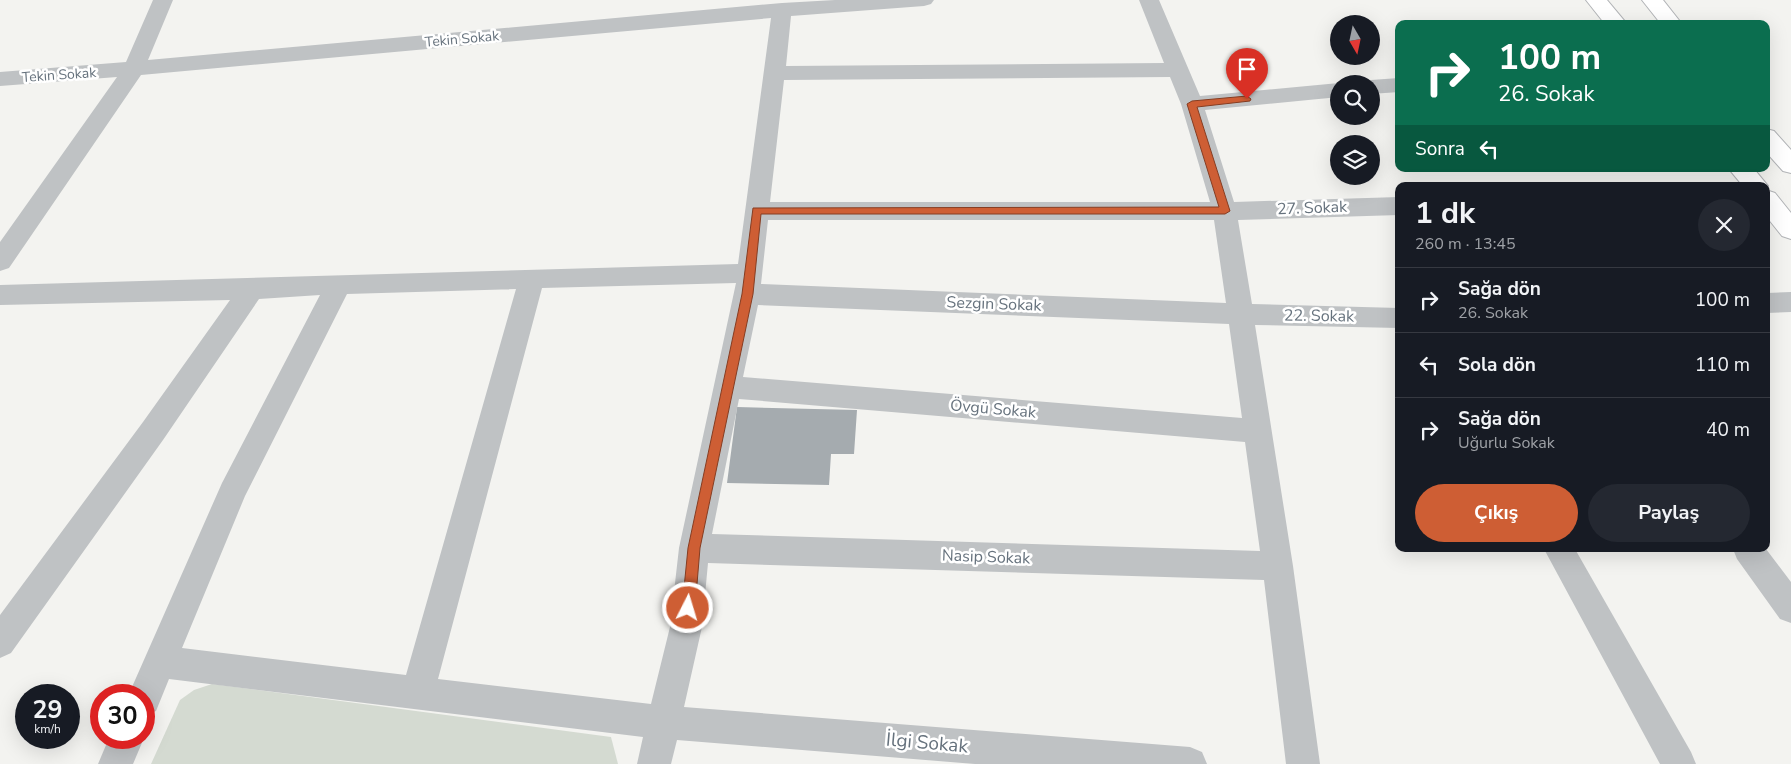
<!DOCTYPE html>
<html lang="tr">
<head>
<meta charset="utf-8">
<style>
  :root { --surface:#171b24; --page:#242831; --text:#f1f3f6; --muted:#9ea1a6; --line:#363941; --accent:#ce5e34 }
  body { margin:0; font-family:"Nunito Sans",sans-serif; background:var(--page); color:var(--text); height:100vh; display:flex; flex-direction:column; font-size:19px; white-space:nowrap }
  * { box-sizing:border-box; margin:0 }
  p { font-size:16px; color:var(--muted) }
  .icon { flex:none; width:28px; height:28px; fill:none; stroke:currentColor; stroke-width:2; stroke-linecap:round; stroke-linejoin:round }
  .map { position:relative; flex:1; overflow:hidden }
  .details { position:absolute; left:1395px; top:182px; width:375px; height:370px; display:flex; flex-direction:column; background:var(--surface); border-radius:10px; box-shadow:0 5px 20px #0002 }
  .details>* { flex:none }
  .top-card { position:absolute; left:1395px; top:20px; width:375px; height:152px; border-radius:10px; box-shadow:0 5px 20px #0002; background:#0b6e4f; color:#fff; overflow:hidden }
  .needle { width:32px; rotate:171deg }
  .buttons { position:absolute; left:1330px; top:15px; display:grid; gap:10px }
  .buttons a { display:grid; place-items:center; width:50px; height:50px; border-radius:50%; background:var(--surface); box-shadow:0 5px 20px #0002; font-size:25px }
  .speed { position:absolute; left:15px; top:684px; display:flex; gap:10px; font-size:25px; font-weight:700; text-align:center }
  .speed>* { display:grid; place-content:center; width:65px; height:65px; border-radius:50%; background:var(--surface); box-shadow:0 5px 20px #0002; line-height:1 }
  .speed small { font-size:12px; font-weight:400 }
  .speed .limit { border:8px solid #d22; background:#fff; color:#111 }
  .pin { position:absolute; display:grid; place-items:center; width:42px; height:42px; color:#fff; margin:-51px -21px; border-radius:50% 50% 50% 0; rotate:-45deg; box-shadow:0 0 5px #0007 }
  .pin .icon { rotate:45deg }
  .me { position:absolute; width:55px; margin:-28px; rotate:5deg; stroke-linejoin:round; filter:drop-shadow(0 0 4px #0008) }
  .turn { display:flex; align-items:center; gap:18px; height:105px; padding:0 20px; font-size:22px }
  .turn .icon { width:65px; height:65px; stroke-width:2.5 }
  .turn b { display:block; font-size:35px; line-height:42px }
  .then { display:flex; align-items:center; height:48px; padding:0 20px; background:#0003; gap:10px; font-size:19px }
  .round { display:grid; place-items:center; flex:none; width:52px; height:52px; border-radius:26px; background:var(--page) }
  .overview { display:flex; align-items:center; justify-content:space-between; height:85px; padding:0 20px }
  h1 { font-size:30px; font-weight:700; line-height:38px }
  .button { display:flex; gap:10px; margin-top:auto; padding:10px 20px }
  .button a { flex:1; height:58px; border-radius:30px; background:var(--accent); color:#fff; font-size:20px; font-weight:700; line-height:58px; text-align:center }
  .button a+a { background:var(--page); color:var(--text) }
  ul { padding:0; list-style:none }
  li { display:flex; align-items:center; gap:15px; height:65px; padding:0 20px; border-top:1px solid var(--line) }
  li div { flex:1 }
  li b { display:block; font-size:19px }
  li em { font-style:normal }
  .map>svg:first-child { display:block }
</style>
</head>
<body>
<div class="map">
<svg width="1791" height="764" viewBox="0 0 1791 764">
  <rect width="100%" height="100%" fill="#f3f3f0"/>
  <path fill="#d4dad1" d="M212,684L611,737L618,764H151L180,700L194,690Z"/>
  <path fill="#a5abaf" d="M737,407L857,410L854,454H831L829,485L727,483Z"/>
  <g fill="none" stroke-linecap="round" stroke-linejoin="round">
    <g stroke="#b2b4b7" stroke-width="2">
      <path id="highway" d="M1586,0H1607L1627,24H1605Z
        M1642,0H1663L1682,24H1661Z
        M1766,129L1774,131L1791,150V173L1783,171L1766,152Z
        M1729,169H1754L1768,186L1766,189V186H1743Z
        M1766,190L1775,193L1791,213V239L1782,236L1766,216Z"/>
    </g>
    <path fill="#bfc2c4" fill-rule="evenodd" d="M153,0H173L148,60L782,3L835,0H934L931,4L924,6L791,16L786,66L1164,63L1139,0H1159L1200,96L1339,83L1343,84H1339V97L1205,110L1234,202L1399,197V215L1238,220L1252,304L1399,308V328L1255,325L1293,566L1320,764H1286L1264,580L708,563L702,627L684,707L1190,747L1202,752L1207,764H975L677,740L671,764H637L643,737L169,679L156,711L144,716V695H129L132,687L222,483L320,295L259,299L163,440L11,653L0,658V615L143,422L230,300L0,305V285L738,264L771,18L141,75L9,268L0,271V242L117,77L0,86V72L126,62ZM1170,77L1181,104L1210,202H770L784,80ZM768,220H1214L1226,303L761,284ZM736,283L679,548L670,627L651,704L438,679L542,288ZM516,289L406,675L182,648L245,496L347,294ZM758,305L1229,324L1242,418L743,377ZM739,399L1245,442L1260,551L712,534Z
      M1399,78V92L1371,94V84H1362L1371,80Z
      M1791,292V312L1766,313V293Z
      M1544,549H1575L1691,752L1696,764H1660Z
      M1733,549H1766L1791,582V623L1780,619L1737,559Z
      M144,737V738L133,764H98L109,738Z"/>
    <use href="#highway" fill="#fff" fill-rule="evenodd"/>
  </g>
  <path fill="#ce5e34" stroke="#863d22" d="M1247,96L1251,99L1250,101L1197,107L1230,211L1225,214H761L753,294L700,548L695,608L693,612L688,614L684,612L682,608L688,548L742,294L753,208L1219,207L1187,104L1192,101Z"/>
  <g text-anchor="middle" dominant-baseline="central" stroke-width="5" stroke-linejoin="round" paint-order="stroke">
    <g font-size="14" fill="#66727d" stroke="#fff">
      <text transform="translate(462 39) rotate(-5)">Tekin Sokak</text>
      <text transform="translate(59 75) rotate(-4)">Tekin Sokak</text>
    </g>
    <g font-size="16" fill="#66727d" stroke="#fff">
      <text transform="translate(1312 208) rotate(-2)">27. Sokak</text>
      <text transform="translate(994 304) rotate(2)">Sezgin Sokak</text>
      <text transform="translate(1319 316) rotate(1)">22. Sokak</text>
      <text transform="translate(993 409) rotate(5)">Övgü Sokak</text>
      <text transform="translate(986 557) rotate(2)">Nasip Sokak</text>
    </g>
    <g font-size="19" fill="#66727d" stroke="#fff">
      <text transform="translate(927 743) rotate(5)">İlgi Sokak</text>
    </g>
  </g>
</svg>
<div class="buttons">
<a><svg class="needle" viewBox="-14 -14 28 28"><path d="M0-13l5 13h-10z" fill="#e53935"/><path d="M0 13l5-13h-10z" fill="#9ea1a6"/></svg></a>
<a><svg class="icon" aria-label="search" viewBox="0 0 24 24"><circle cx="10" cy="10" r="6"/><path d="M15 15l6 6"/></svg></a>
<a><svg class="icon" aria-label="layers" viewBox="0 0 24 24"><path d="M12 4l9 5-9 5-9-5zM3 14l9 5 9-5"/></svg></a>
</div>
<div class="speed"><div>29<small>km/h</small></div><div class="limit">30</div></div>
<div class="pin" style="left:1247px;top:99px;background:#d93025"><svg class="icon" aria-label="arrive" viewBox="0 0 24 24"><path d="M6 21V4h12l-3 4 3 4H6"/></svg></div>
<svg class="me" style="left:688px;top:608px" viewBox="-20 -20 40 40"><circle r="17" fill="#ce5e34" stroke="#fff" stroke-width="3"/><path d="M0-11L8 9 0 5-8 9z" fill="#fff"/></svg>
<div class="top-card">
<div class="turn"><svg class="icon" aria-label="right" viewBox="0 0 24 24"><path d="M7 20v-9h11M14 6l5 5-5 5"/></svg><div><b>100 m</b>26. Sokak</div></div>
<div class="then">Sonra<svg class="icon" aria-label="left" viewBox="0 0 24 24"><path d="M17 20v-9H6M10 6l-5 5 5 5"/></svg></div>
</div>
<section class="details">
<div class="overview"><div><h1>1 dk</h1><p>260 m · 13:45</p></div><a class="round"><svg class="icon" aria-label="close" viewBox="0 0 24 24"><path d="M6 6l12 12M18 6L6 18"/></svg></a></div>
<ul>
<li><svg class="icon" aria-label="right" viewBox="0 0 24 24"><path d="M7 20v-9h11M14 6l5 5-5 5"/></svg><div><b>Sağa dön</b><p>26. Sokak</p></div><em>100 m</em></li>
<li><svg class="icon" aria-label="left" viewBox="0 0 24 24"><path d="M17 20v-9H6M10 6l-5 5 5 5"/></svg><div><b>Sola dön</b></div><em>110 m</em></li>
<li><svg class="icon" aria-label="right" viewBox="0 0 24 24"><path d="M7 20v-9h11M14 6l5 5-5 5"/></svg><div><b>Sağa dön</b><p>Uğurlu Sokak</p></div><em>40 m</em></li>
</ul>
<div class="button"><a>Çıkış</a><a>Paylaş</a></div>
</section>
</div>
</body>
</html>
